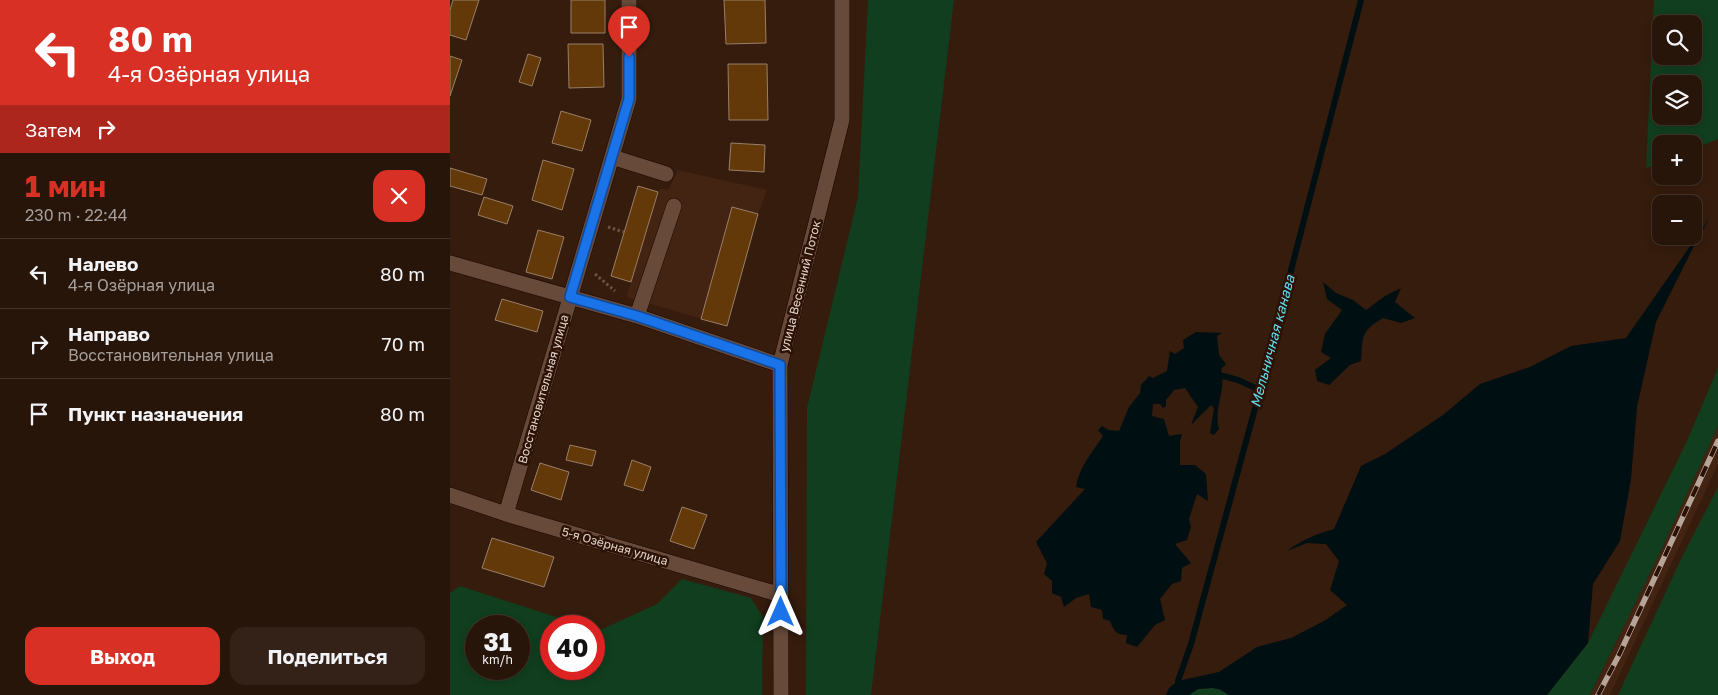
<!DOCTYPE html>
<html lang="ru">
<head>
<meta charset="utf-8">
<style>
  :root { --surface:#28150a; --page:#342218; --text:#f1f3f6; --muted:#a59f9c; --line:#44342b; --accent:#d93025 }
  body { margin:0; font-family:"Golos Text",sans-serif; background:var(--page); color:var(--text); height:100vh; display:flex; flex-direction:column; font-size:19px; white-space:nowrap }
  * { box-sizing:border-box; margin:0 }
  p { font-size:16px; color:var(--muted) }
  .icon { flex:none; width:28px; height:28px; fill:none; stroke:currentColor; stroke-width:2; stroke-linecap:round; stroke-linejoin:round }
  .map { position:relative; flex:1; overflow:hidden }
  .sheet { display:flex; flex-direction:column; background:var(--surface); width:450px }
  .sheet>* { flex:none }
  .top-card { background:#d93025; color:#fff; overflow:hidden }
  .tools { position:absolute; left:1202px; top:15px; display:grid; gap:10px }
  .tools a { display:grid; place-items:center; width:50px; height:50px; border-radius:10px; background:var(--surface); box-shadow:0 2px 8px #0003,0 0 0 1px var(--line); font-size:25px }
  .speed { position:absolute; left:15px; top:615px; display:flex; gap:10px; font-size:25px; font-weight:700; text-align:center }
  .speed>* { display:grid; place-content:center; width:65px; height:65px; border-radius:50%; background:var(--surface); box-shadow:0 2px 8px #0003,0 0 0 1px var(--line); line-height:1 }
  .speed small { font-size:12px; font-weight:400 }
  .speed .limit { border:8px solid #d22; background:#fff; color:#111 }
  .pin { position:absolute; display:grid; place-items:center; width:42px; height:42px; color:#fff; margin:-51px -21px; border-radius:50% 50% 50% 0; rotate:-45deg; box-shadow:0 0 5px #0007 }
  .pin .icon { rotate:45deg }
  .me { position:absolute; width:55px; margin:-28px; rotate:0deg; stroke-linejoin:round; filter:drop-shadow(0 0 4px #0008) }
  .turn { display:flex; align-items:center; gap:18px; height:105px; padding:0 25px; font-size:22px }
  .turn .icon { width:65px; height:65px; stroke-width:2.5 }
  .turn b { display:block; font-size:35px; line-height:42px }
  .then { display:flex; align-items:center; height:48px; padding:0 25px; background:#0003; gap:10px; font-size:19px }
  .round { display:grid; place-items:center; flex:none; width:52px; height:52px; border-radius:15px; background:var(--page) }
  .head { display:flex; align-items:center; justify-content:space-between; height:85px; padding:0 25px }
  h1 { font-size:30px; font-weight:700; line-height:38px; color:var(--accent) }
  .primary-button { display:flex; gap:10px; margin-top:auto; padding:10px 25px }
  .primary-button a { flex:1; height:58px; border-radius:15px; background:var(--accent); color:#fff; font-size:20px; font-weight:700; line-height:58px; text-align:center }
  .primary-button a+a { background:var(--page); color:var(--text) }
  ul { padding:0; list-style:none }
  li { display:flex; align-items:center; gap:15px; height:70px; padding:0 25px; border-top:1px solid var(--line) }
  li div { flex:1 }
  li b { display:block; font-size:19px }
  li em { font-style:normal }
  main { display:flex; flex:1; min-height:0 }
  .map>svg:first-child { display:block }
</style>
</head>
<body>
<main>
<section class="sheet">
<div class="top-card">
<div class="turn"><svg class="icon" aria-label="left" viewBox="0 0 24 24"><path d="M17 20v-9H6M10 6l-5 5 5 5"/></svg><div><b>80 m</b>4-я Озёрная улица</div></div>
<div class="then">Затем<svg class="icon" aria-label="right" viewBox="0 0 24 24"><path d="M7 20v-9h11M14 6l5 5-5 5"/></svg></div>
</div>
<div class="head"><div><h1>1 мин</h1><p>230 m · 22:44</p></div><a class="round" style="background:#d93025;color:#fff"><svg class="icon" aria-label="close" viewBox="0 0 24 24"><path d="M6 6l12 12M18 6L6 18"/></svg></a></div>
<ul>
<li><svg class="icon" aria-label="left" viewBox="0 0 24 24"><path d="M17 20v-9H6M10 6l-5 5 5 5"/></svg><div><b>Налево</b><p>4-я Озёрная улица</p></div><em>80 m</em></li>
<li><svg class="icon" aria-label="right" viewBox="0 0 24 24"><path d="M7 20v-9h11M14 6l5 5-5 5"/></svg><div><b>Направо</b><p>Восстановительная улица</p></div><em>70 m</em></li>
<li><svg class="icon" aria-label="arrive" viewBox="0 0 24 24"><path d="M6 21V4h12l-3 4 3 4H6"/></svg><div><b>Пункт назначения</b></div><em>80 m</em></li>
</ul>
<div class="primary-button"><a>Выход</a><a>Поделиться</a></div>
</section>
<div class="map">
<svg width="1268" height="695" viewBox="0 0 1268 695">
  <rect width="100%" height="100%" fill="#351c0d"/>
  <path fill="#432311" d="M228,170L317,190L308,214L277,326L176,297L181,282L161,276L188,186L208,192L210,188L218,190Z
    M1268,426V464L1160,695H1140L1208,557Z"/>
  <path fill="#113e1f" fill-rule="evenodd" d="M418,0H504L421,695H356L357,408L408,197Z
    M1204,0H1268V139L1244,149V144H1211V162L1196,168ZM1211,24H1244V56H1211ZM1211,84H1244V116H1211Z
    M1268,368V426L1208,557L1140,695H1097L1138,643L1236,443Z
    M1268,487V695H1168L1231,559Z
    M232,579L301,598L313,617L312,695H0V593L10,586L134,626H101V669H144V629L148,631L207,604ZM69,626V669H26V626Z
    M762,688L769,689L779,695H739L748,689Z"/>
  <path fill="#000f12" d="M1259,219L1244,246L1206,322L1187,407L1181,479L1170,541L1143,584L1138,643L1097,695H779L769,689L762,688L748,689L739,695H716L719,688L728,681L769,672L807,647L841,638L874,621L897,605L880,590L889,561L876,544L857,543L837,551C852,540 866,534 884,529L911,466L935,454L993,415L1030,384L1080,367L1121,346L1176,338Z
    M873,282L886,293L903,300L916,310L935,296L951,288L945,302L965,318L951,323L933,318C910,332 913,336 911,361L900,365L879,385L867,381L865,370L881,358L871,352L875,334L892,310L877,299Z
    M746,332L772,333L767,336L769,355L776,364L771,369C777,388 763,409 769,429L764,435L760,433L764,408L761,405L741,425L748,407L735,388L724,390L716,400V406L713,408L710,404H703L702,416L714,419L719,436L732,434L730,441V465H745L756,474L758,501L747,494L739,519L741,527L737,540L725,544L741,563L732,568L731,581L722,584L710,599L715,620L705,625L687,647L676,643L677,635C666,635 664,631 660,621L653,619L652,610L641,607L639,594L626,598L614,607L611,597L602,593V581L594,574L597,563L586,542L635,489L626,487C629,467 642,453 653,436L648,430L652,426L658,430L669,431L679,407L690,393L691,385L699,376L703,378L717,371L720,351L725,354L734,348L733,340Z"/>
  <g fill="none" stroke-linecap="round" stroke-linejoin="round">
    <path stroke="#000f12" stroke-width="6" d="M773,376L788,380L810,390
      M728,681L741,644L810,390L911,0"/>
  </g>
  <path fill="#63390a" stroke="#997f68" d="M3,0H29L16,40L0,35V10Z
    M121,0H155V33H121Z
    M274,0H315L316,43L276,44Z
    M118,44H153L154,87L119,88Z
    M78,54L91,58L82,86L69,82Z
    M0,56L12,60L0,96Z
    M278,64H317L318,120H279Z
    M111,111L141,120L132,151L102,143Z
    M281,143L315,145L314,172L279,170Z
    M93,160L124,169L112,210L82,200Z
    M0,168L37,179L32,195L0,186Z
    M188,186L208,192L181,282L161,276Z
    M34,197L63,206L57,224L28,215Z
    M282,207L308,214L277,326L251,319Z
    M88,230L114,237L102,279L76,272Z
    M52,299L93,311L87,332L45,320Z
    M120,445L146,451L142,466L116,460Z
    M182,460L201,467L193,491L174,485Z
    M90,463L119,472L111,500L81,490Z
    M232,507L257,515L244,549L220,541Z
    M42,538L104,557L94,587L32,568Z"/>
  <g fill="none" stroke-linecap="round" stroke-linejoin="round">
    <g stroke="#1b0500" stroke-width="16">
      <path id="minor" d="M162,157L216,174
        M0,263L187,316L330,365
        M187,316L224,206
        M0,495L56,514L331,595
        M56,514L179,99V0
        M331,695L330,365L392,120V0"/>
    </g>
    <path stroke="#695345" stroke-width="3" stroke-dasharray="2.5 2.5" stroke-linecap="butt" d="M158,227L174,232
      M145,274L165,291"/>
    <use href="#minor" stroke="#674a3a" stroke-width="15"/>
    <g stroke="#b7a499" stroke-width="5.5">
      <path id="rail" d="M1148,695L1169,655L1268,441"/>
    </g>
    <use href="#rail" stroke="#2b1205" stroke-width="4" stroke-dasharray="11" stroke-linecap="butt"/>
  </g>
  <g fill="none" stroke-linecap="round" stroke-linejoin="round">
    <g stroke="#114b97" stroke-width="12">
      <path id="route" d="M179,57V99L120,297L187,316L330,365L331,612"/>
    </g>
    <use href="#route" stroke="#1a73e8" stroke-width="9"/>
  </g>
  <g text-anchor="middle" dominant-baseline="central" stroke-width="5" stroke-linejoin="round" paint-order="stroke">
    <g font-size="12" fill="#e3d2c9" stroke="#2b1205">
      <text transform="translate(350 286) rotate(-76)">улица Весенний Поток</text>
      <text transform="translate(93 389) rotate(-74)">Восстановительная улица</text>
      <text transform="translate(165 546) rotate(16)">5-я Озёрная улица</text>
    </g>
    <g font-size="14" font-style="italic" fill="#60ddee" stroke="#2b1205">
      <text transform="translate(822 341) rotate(-75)">Мельничная канава</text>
    </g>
  </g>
</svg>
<div class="tools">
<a><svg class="icon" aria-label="search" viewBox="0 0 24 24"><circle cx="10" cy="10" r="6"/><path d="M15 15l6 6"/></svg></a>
<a><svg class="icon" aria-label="layers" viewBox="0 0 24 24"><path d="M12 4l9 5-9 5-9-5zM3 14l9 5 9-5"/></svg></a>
<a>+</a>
<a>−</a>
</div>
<div class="speed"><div>31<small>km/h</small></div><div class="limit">40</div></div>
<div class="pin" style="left:179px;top:57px;background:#d93025"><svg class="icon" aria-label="arrive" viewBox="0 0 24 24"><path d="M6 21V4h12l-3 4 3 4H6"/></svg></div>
<svg class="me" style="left:331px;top:612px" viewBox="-20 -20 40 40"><path d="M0-17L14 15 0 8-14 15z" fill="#1a73e8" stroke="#fff" stroke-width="4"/></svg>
</div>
</main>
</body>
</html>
